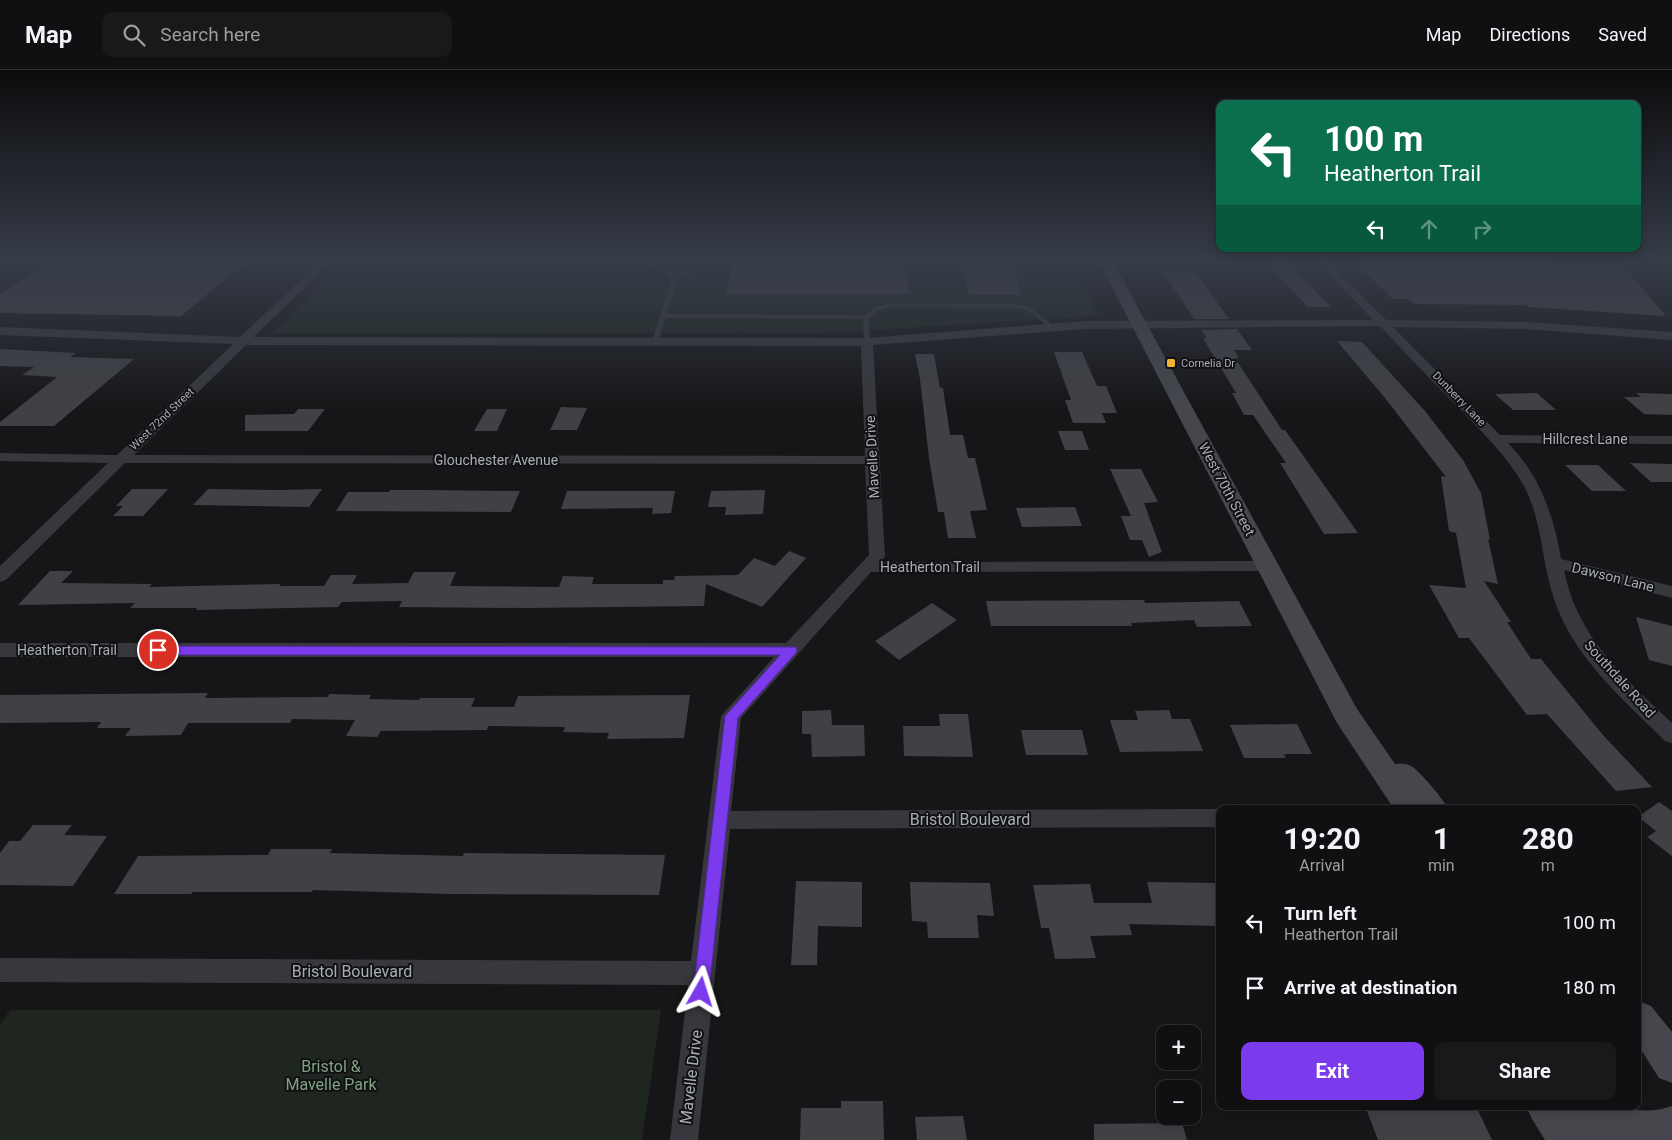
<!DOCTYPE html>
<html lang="en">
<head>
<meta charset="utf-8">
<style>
  :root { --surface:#101012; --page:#19191b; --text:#f1f3f6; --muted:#9c9d9f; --line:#303032; --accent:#7c3aed }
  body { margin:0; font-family:Roboto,sans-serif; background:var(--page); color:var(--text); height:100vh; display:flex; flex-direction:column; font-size:19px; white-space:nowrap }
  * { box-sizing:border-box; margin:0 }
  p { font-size:16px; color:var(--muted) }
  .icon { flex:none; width:28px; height:28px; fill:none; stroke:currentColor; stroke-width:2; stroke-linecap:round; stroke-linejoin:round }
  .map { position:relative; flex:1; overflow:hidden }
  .side { position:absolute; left:1216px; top:735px; width:425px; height:305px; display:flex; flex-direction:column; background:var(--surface); border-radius:10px; box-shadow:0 2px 12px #0003,0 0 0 1px var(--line) }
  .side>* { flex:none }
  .top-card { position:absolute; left:1216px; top:30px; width:425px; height:152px; border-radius:10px; box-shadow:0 2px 12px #0003,0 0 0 1px var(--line); background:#0b6e4f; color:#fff; overflow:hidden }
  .buttons { position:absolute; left:1156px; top:955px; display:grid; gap:10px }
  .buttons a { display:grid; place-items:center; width:45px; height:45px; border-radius:10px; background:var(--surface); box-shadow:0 2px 12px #0003,0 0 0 1px var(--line); font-size:25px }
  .pin { position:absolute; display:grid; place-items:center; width:42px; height:42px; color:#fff; margin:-21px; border:2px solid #fff; border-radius:50%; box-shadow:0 1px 5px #0007 }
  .me { position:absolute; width:55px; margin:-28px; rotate:6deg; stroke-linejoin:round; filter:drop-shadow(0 0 4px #0008) }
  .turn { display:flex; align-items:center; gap:18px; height:105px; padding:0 25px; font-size:22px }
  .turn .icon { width:65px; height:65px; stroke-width:2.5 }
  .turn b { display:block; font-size:35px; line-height:42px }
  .lanes { display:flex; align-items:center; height:48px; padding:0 25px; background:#0003; justify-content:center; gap:25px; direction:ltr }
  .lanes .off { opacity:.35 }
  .eta { display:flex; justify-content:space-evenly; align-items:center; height:85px; text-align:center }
  .eta b { font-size:30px; font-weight:700; line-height:35px }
  .cta { display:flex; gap:10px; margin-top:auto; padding:10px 25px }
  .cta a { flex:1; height:58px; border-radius:10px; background:var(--accent); color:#fff; font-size:20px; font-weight:700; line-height:58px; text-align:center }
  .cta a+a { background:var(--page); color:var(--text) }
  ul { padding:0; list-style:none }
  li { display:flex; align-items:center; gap:15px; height:65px; padding:0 25px }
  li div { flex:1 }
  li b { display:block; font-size:19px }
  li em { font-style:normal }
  header { display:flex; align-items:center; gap:30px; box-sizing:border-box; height:70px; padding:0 25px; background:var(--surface); border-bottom:1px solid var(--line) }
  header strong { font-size:24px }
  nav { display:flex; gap:28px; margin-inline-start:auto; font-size:18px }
  .search { width:350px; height:45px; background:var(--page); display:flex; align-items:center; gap:12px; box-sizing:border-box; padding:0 18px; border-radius:10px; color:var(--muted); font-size:19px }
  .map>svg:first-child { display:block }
</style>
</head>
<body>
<header>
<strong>Map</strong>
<div class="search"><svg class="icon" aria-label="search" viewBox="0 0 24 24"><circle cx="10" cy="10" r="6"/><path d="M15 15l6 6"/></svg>Search here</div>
<nav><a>Map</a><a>Directions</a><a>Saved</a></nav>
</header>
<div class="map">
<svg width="1672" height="1070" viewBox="0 0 1672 1070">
  <rect width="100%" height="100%" fill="#161618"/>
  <path fill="#1e261f" d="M345,192H1072L1099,246L825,263L272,264Z
    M10,940H661L642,1070H0V955Z"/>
  <path fill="#404145" d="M52,192H246L181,246L0,243V224Z
    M733,192H905L909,224H726Z
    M961,192H1013L1021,225H969Z
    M1266,192H1287L1331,237H1308Z
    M1354,192H1547L1555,194L1622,195L1666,246L1528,237L1526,235L1414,234L1407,229H1393Z
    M1161,199H1193L1229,249H1194Z
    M1237,259L1252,280H1234L1239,288H1235L1282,360H1285L1358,463L1324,464L1280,393H1286L1253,345H1244L1232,323H1236L1203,268H1207L1201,260Z
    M1337,271L1362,272L1425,341L1463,390L1481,423L1490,470L1488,469L1498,514L1484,511L1511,552H1507L1531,589H1541L1602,664L1652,717L1616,721L1547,644L1527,645L1469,568H1459L1429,515L1466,518L1456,463L1449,461L1441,406L1446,407L1385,328Z
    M0,279L76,283L70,287L134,289L54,356H0V352L57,307L22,305L34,297L0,296Z
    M1054,282H1082L1097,316H1106L1117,343H1102L1106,353H1073L1065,330H1071Z
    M915,284H934L940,318H943L950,365H963L968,388H975L987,440L970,441L976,468H948L944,442H938L929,388L920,309Z
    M1537,323L1556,340H1513L1495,324Z
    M1636,323L1672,324V345L1644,344L1624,327H1641Z
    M561,337L587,338L577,360H550Z
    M298,339H325L308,361H245V345L294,344Z
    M487,339H507L497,361H474Z
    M1058,361H1082L1089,380H1065Z
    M1630,393L1672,394V412H1651Z
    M1565,395H1598L1626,421H1592Z
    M1110,399H1141L1158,432L1144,433L1162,482L1149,487L1142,470H1130L1121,446H1131Z
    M132,419H168L143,446H113L123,436H116Z
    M208,419L280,420L322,419L309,437L193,435Z
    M390,420H422L520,421L511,442L336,441L348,422H389Z
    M765,420L763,444L725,445L726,437H708L711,421Z
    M567,421H675L671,443L652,444L653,438L561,439Z
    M1075,437L1082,456L1022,457L1016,438Z
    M789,481L806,488L762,537L706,514L704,536L525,538L399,537L402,531L342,532L338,537L196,540L197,538H130L135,533L18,535L50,501H73L61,513L152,514L149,517L281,514L279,516H324L331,505H357L352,514L408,513L414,502H456L450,516L559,517L563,506L594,507L592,514H663V510H674L675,506L738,505L754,488L775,496Z
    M1144,530L1145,533L1239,531L1252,556L1197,557L1194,550L1131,553L1132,556H991L986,531Z
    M932,533L957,550L899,590L875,571Z
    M1636,547L1672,556V596L1649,590Z
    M208,623L205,628L328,627L329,624L371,625L369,629L419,630L420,628H475L471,637H514L518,626L690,625L684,668L607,669L609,663L563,662L565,657L488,656L487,660L381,661L377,667L346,666L355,650L292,649L290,653H188L181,665L125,666L131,658H97L101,652L0,653V625Z
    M831,640L832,655H864L865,686L812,687L811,664H802V641Z
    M1169,640L1172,649H1190L1203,681L1120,682L1110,650H1138L1135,641Z
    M939,644H968L973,687L904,686L903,656H940Z
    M1297,654L1312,684H1284L1286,688H1244L1230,655Z
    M1021,660H1082L1088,685H1026Z
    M1659,732L1672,741V786L1647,767L1656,761L1638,747Z
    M33,755H72L64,765L107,766L73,816L0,815V783L9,771H20Z
    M271,779H332L330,783L463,786L464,783L665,785L659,825L450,824L313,820L312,822H193L191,824H114L138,786L268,785Z
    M796,811L862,812V857L818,856L817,895H791Z
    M910,812L990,813L994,846L977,845L979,868H928L927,852L912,851Z
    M1147,812L1220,813V856L1129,854L1132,865L1090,866L1096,888L1055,889L1049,858H1041L1033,815L1090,814L1094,833H1152Z
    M841,1031H883L884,1070H800L801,1038H841Z
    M1365,1036H1476L1492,1070H1378Z
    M963,1046L967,1070H917L915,1047Z
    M1182,1053L1187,1070H1094V1054Z"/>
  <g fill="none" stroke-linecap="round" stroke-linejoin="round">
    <path fill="#37383d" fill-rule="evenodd" d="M642,192H648L673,203L674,205L701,196L695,192H700L708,196L676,208L677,211L666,244L865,245L874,238L891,233L1017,234L1031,238L1054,256L1049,257L1027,240L1017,238L891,237L878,240L869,248L870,272L867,274L864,272L863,249L665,248L658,272L655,274L652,272L671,211L669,205Z"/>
    <path fill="#37383d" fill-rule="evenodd" d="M320,192H330L254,267L867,268L1086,251L1373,250L1318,192H1328L1386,250L1526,252L1672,262V270L1526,259L1393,257L1500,365L1672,366V374L1508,373C1540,405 1554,446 1561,489L1672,516V528L1564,500C1577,567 1624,608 1672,653V673L1665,671C1623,629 1573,587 1554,529C1541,491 1543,452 1524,416C1507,386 1483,363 1459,338C1432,311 1406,284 1380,256L1086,259L873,275L885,486L881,492L1268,491L1274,492L1276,496L1274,500L1268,501L871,502L741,648L731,741L1220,739V757L730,759L698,1070H670L688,915L0,912V888L691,891L721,646L774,587H0V573H786L869,485L865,394L125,393L6,510L0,512V496L108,393L0,391V383L117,385L233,274L0,265V257L240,267ZM246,275L861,276L865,386L134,385Z"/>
    <path fill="#45474d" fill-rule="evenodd" d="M1099,192H1113L1357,639L1395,694C1400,693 1406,693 1411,696C1420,701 1443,729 1448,739H1394L1337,653Z
      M1638,931L1651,936L1672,962V1013L1659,1008L1638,975Z
      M1526,1036C1552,1036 1578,1034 1604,1036C1628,1038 1648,1045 1672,1036V1070H1545L1532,1049Z"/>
  </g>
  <linearGradient id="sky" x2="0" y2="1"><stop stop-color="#0c0c0d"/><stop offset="0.56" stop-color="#363c48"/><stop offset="1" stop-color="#363c48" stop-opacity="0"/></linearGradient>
  <rect width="1672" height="341" fill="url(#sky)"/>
  <path fill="#7c3aed" stroke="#51269a" d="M158,576L796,577L797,580L796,583L738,648L709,922L707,927L701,930L695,927L693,922L725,646L780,585H158L152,580Z"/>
  <rect fill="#f2b134" stroke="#111113" stroke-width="2" x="1166" y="288" width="10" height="10" rx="2.5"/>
  <g text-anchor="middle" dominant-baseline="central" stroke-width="4" stroke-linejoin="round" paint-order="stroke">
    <g font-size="11" fill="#a8adb8" stroke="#111113" text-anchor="start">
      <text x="1181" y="293">Cornelia Dr</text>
    </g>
    <g font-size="11" fill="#a8adb8" stroke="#111113">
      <text transform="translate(1459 329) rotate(46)">Dunberry Lane</text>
      <text transform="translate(162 349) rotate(-44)">West 72nd Street</text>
    </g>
    <g font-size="14" fill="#a8adb8" stroke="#111113">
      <text x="1585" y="369">Hillcrest Lane</text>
      <text transform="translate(872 387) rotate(-93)">Mavelle Drive</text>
      <text x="496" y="390">Glouchester Avenue</text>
      <text transform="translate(1227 419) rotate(62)">West 70th Street</text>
      <text x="930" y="497">Heatherton Trail</text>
      <text transform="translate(1613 507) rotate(14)">Dawson Lane</text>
      <text x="67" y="580">Heatherton Trail</text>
      <text transform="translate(1620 609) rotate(48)">Southdale Road</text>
    </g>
    <g font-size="16" fill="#a8adb8" stroke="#111113">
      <text x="970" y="749">Bristol Boulevard</text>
      <text x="352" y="901">Bristol Boulevard</text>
      <text transform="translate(691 1007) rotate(-83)">Mavelle Drive</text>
    </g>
    <g font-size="16" fill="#7fa381" stroke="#111113">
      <text x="331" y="996">Bristol &amp;<tspan x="331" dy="18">Mavelle Park</tspan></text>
    </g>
  </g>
</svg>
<div class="buttons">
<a>+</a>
<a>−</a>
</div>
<div class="pin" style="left:158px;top:580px;background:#d93025"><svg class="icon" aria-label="arrive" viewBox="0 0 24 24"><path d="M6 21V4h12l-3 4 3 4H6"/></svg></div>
<svg class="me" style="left:701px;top:922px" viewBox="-20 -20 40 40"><path d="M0-17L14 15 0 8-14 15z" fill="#7c3aed" stroke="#fff" stroke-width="4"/></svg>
<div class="top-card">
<div class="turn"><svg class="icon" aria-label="left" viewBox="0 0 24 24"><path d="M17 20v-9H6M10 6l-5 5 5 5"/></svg><div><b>100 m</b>Heatherton Trail</div></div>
<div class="lanes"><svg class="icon" aria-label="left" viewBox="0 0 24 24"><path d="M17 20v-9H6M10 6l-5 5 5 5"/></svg><svg class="icon off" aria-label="ahead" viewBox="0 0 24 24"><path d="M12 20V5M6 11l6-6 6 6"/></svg><svg class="icon off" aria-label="right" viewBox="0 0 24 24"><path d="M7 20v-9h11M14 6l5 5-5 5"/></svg></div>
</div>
<section class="side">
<div class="eta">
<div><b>19:20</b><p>Arrival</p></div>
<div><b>1</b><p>min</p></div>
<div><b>280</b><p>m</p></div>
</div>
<ul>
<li><svg class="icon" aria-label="left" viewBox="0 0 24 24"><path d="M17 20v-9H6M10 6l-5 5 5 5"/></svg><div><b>Turn left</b><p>Heatherton Trail</p></div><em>100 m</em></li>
<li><svg class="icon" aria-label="arrive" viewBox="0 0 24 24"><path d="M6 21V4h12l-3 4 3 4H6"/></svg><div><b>Arrive at destination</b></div><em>180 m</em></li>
</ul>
<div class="cta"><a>Exit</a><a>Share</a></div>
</section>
</div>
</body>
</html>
